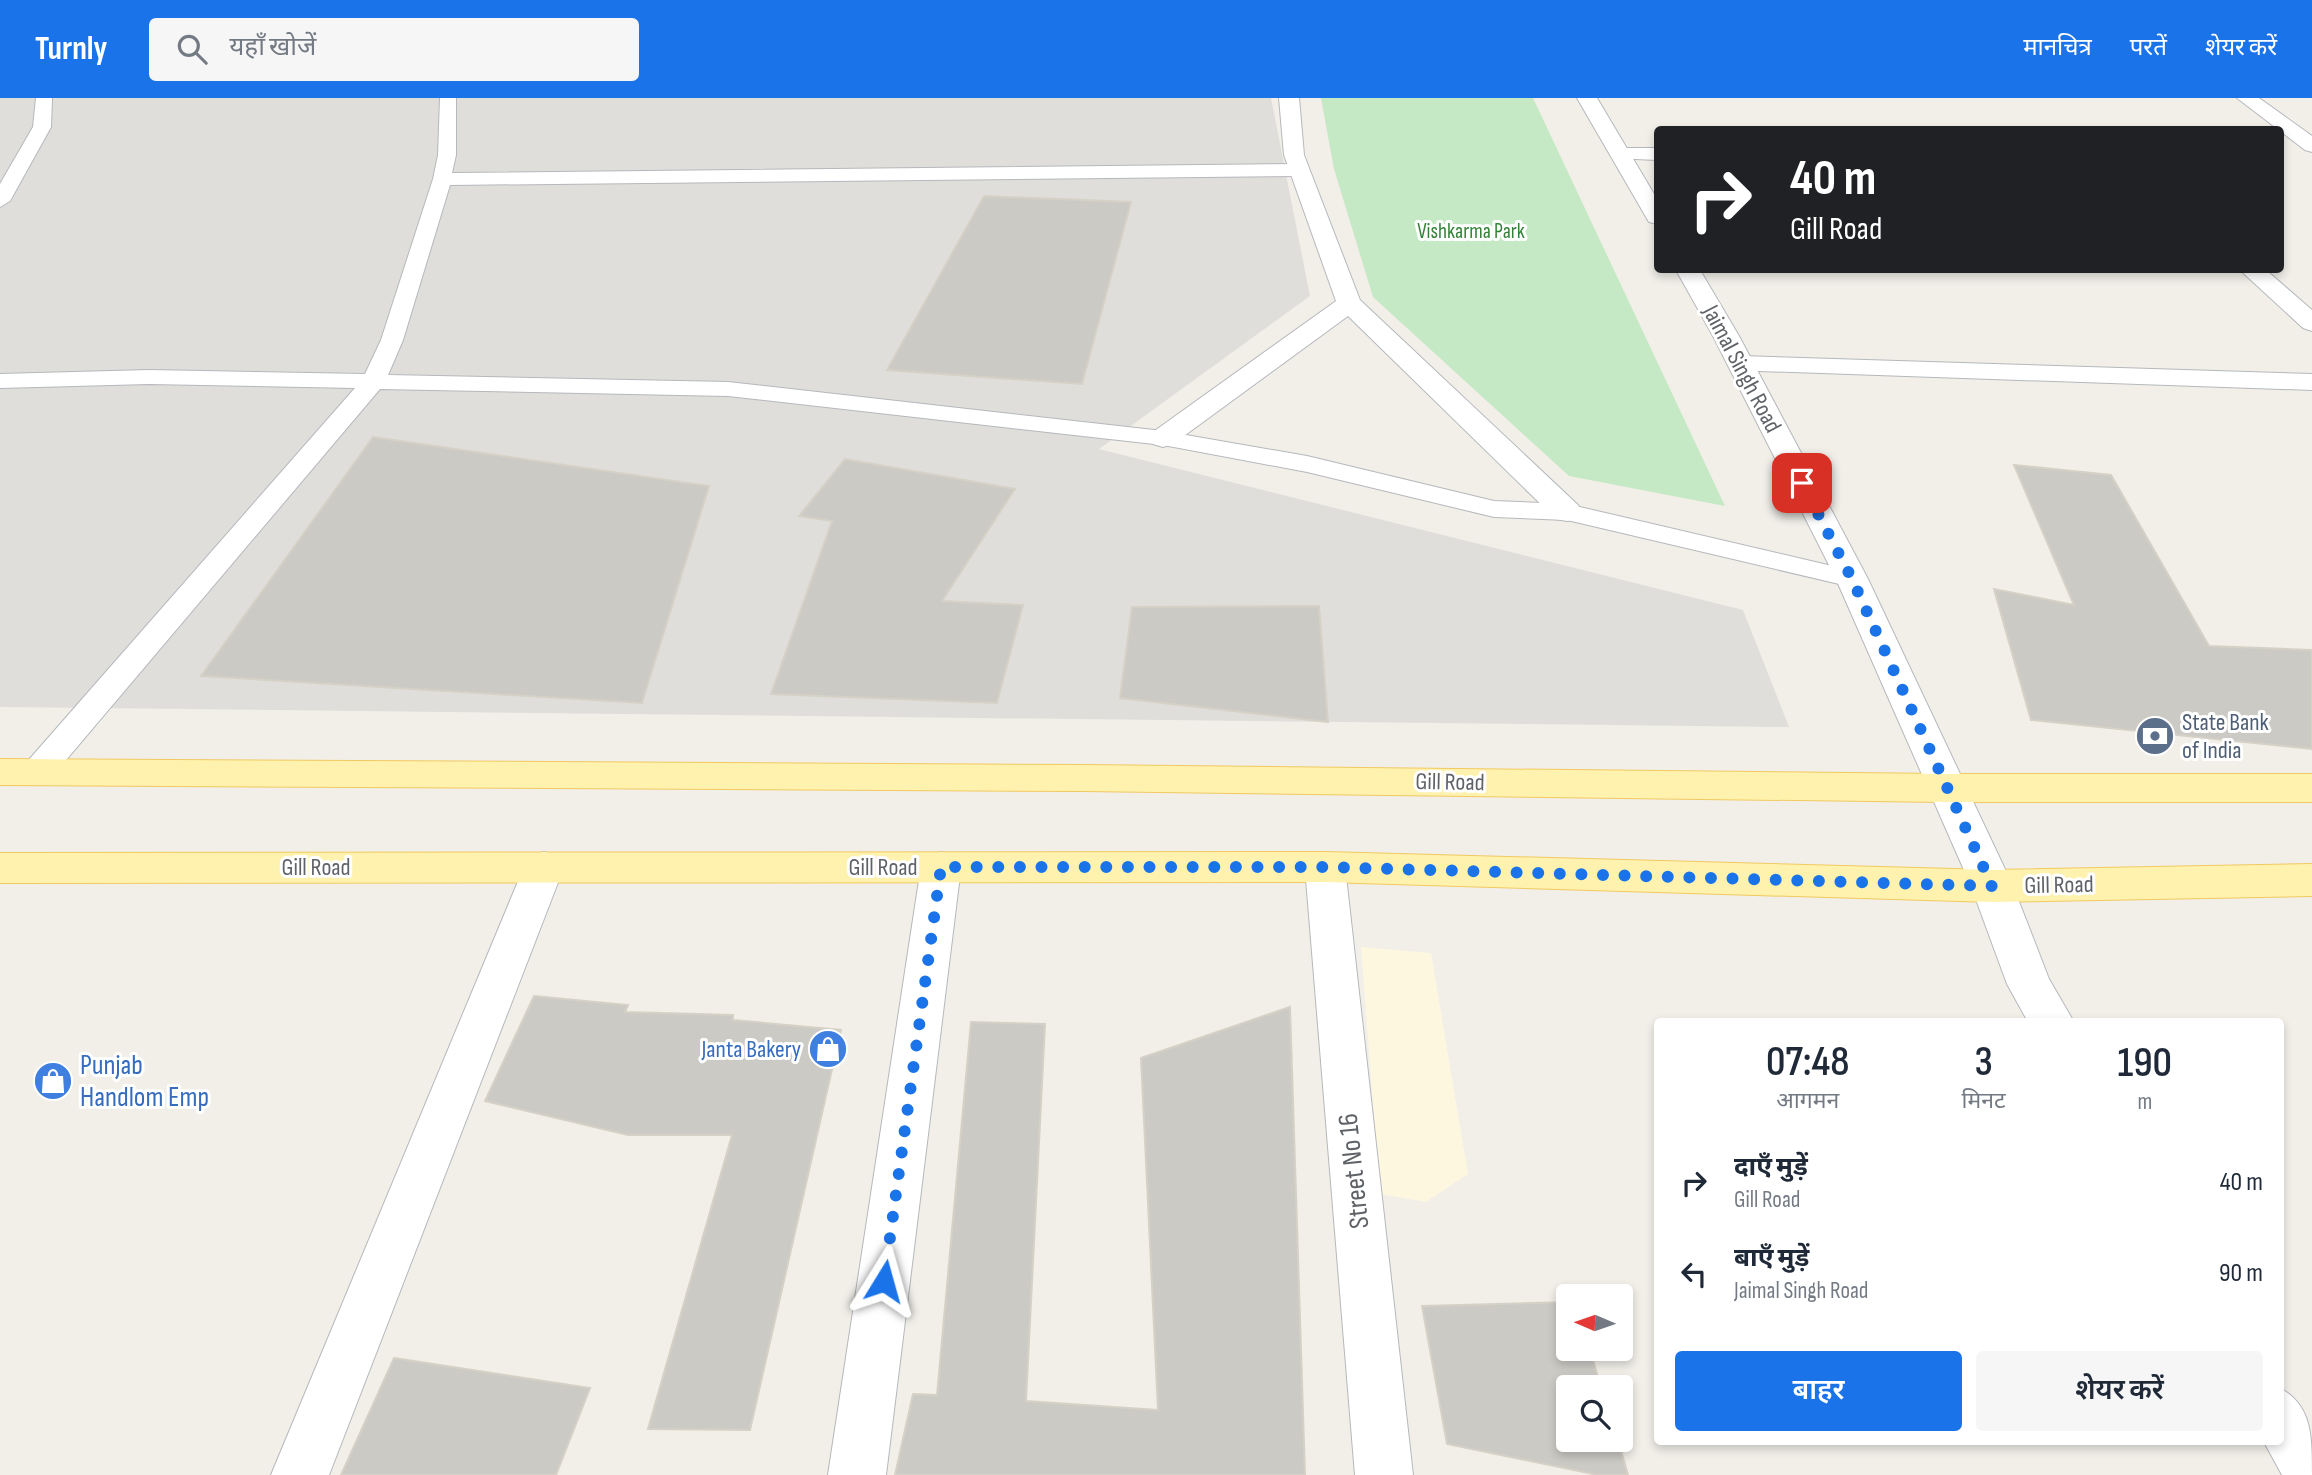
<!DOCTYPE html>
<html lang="hi">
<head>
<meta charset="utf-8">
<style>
  :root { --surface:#fff; --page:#f6f6f7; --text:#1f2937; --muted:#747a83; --accent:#1a73e8 }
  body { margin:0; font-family:"Sofia Sans Condensed","Noto Sans Devanagari",sans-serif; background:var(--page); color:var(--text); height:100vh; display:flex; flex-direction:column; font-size:26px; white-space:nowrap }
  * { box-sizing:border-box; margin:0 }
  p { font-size:23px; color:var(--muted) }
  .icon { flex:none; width:38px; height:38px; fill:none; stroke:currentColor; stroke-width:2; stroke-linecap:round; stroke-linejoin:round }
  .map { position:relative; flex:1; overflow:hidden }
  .details { position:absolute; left:1654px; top:920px; width:630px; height:427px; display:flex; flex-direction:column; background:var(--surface); border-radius:7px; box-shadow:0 4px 10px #0003 }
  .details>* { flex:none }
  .guide { position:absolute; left:1654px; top:28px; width:630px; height:147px; border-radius:7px; box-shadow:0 4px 10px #0003; background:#202124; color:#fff; overflow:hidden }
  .needle { width:46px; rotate:272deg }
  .fabs { position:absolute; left:1556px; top:1186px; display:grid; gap:14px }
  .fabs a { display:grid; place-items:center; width:77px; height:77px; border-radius:7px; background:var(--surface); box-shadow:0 4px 10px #0003; font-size:35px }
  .pin { position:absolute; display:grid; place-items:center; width:60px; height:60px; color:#fff; margin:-30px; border-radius:14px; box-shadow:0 4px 10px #0006 }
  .me { position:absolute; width:77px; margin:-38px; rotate:8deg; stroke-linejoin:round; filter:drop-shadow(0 0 5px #0008) }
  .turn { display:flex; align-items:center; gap:24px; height:147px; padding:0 21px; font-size:32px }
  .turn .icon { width:91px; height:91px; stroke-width:2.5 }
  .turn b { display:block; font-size:49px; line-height:60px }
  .eta { display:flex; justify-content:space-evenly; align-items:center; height:119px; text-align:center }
  .eta b { font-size:42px; font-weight:600; line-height:49px }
  .cta { display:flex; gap:14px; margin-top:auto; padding:14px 21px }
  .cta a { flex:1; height:80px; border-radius:7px; background:var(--accent); color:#fff; font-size:28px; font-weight:600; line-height:80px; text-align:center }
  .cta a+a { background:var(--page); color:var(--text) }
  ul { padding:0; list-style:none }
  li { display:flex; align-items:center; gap:21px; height:91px; padding:0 21px }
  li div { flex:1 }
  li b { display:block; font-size:26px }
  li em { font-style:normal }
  header { display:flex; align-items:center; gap:42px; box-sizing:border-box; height:98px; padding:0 35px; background:var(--accent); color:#fff }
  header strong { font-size:33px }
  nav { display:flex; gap:38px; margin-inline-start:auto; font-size:24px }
  .search { width:490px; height:63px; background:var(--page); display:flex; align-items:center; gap:18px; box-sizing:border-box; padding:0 24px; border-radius:7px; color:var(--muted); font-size:26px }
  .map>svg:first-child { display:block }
</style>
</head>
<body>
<header>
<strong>Turnly</strong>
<div class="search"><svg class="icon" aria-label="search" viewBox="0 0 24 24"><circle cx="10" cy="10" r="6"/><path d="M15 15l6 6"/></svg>यहाँ खोजें</div>
<nav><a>मानचित्र</a><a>परतें</a><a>शेयर करें</a></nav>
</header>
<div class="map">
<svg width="2312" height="1377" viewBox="0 0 2312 1377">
  <rect width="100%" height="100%" fill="#f1efe8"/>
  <path fill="#fef7e0" d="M1361,849L1431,855L1468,1076L1426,1104L1380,1096Z"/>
  <path fill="#e0deda" d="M0,0H1271L1310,198L1099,351L1743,512L1789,629L0,609Z"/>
  <path fill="#c5e8c5" d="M1321,0H1533L1725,408L1569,378L1373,199L1334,71Z"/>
  <path fill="#cccac5" stroke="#d6d1c6" stroke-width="2" d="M984,98L1131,104L1082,286L887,272Z
    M373,339L709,388L642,605L201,578Z
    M845,361L1015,391L942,503L1023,507L997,605L771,596L832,423L799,418Z
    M2014,367L2111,377L2209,548L2312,552V651L2031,622L1994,491L2074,507Z
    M1319,508L1328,624L1120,600L1132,509Z
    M534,898L628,907L625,914L733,917V922L841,932L750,1332L648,1331L732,1037H628L485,1003Z
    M1290,909L1305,1377H895L913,1296L937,1297L971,924L1045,926L1026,1303L1158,1312L1141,960Z
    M1568,1204V1251H1590L1601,1290H1568V1342H1618L1628,1377H1598L1447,1346L1422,1208Z
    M394,1260L590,1290L556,1377H341Z"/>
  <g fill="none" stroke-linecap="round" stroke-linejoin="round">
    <g stroke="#b5b8bc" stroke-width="2">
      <path id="service" d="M36,0H52L51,29L10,103L0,109V86L33,29Z
        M440,0H456V57L452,75L1300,66L1309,72L1300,78L450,87L403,242L388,277L728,284L1163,333L1307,358L1494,403L1567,406L1862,475L1866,481L1862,487L1852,489L1567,422L1494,419L1307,374L1163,347L728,298L380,291L50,681L38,684L26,681L22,673L26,665L355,290L149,286L0,290V276L149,272L365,276L381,242L433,81L438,57Z"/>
    </g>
    <g stroke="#b5b8bc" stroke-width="2">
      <path id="minor" d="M1279,0H1299L1304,57L1360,202L1578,407L1582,414L1578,421L1567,423L1556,421L1348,218L1173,346L1163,349L1153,346L1149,340L1153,334L1336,203L1284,57Z
        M2237,0H2259L2312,38V54L2305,52Z
        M1620,50H1657V62L1613,60L1610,56L1613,52Z
        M2240,172H2266L2312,212V233L2303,230Z
        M1741,258L2312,276V292L1732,272L1728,266L1732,260Z
        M544,754L558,758L564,769L329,1377H271L524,769L530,758Z
        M941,754L955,758L961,769L886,1377H828L921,769L927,758Z
        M1325,754L1339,758L1345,769L1413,1377H1355L1305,769L1311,758Z"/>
    </g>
    <g stroke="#b5b8bc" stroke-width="2">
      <path id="tertiary" d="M1577,0H1597L1657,101V126L1649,124L1646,119Z
        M1676,172H1700L1739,238L1868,481L2013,788L2049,881L2074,924H2028L2007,886L1971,788L1836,481L1713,238Z
        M2280,1290C2312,1308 2312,1337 2312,1377H2282L2264,1344H2280Z"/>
    </g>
    <g stroke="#f2c960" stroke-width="2">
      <path id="primary" d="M0,661L1083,667L1945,676H2312V704H1945L1083,693L0,687Z
        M1325,754L1992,772L2312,766V798L1992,804L1325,784L0,785V755Z"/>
    </g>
    <use href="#service" fill="#fff" fill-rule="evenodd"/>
    <use href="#minor" fill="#fff" fill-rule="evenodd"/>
    <use href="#tertiary" fill="#fff" fill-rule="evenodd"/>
    <use href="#primary" fill="#fff2af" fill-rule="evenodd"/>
  </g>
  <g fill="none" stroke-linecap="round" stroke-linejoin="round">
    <path stroke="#1a73e8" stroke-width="12" stroke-dasharray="0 21.6" d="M884,1183L941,769H1325L1992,788L1852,481L1802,385"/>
  </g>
  <defs>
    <g id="bank-disc" transform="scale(2.0125)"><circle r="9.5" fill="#5c6f8a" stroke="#fff"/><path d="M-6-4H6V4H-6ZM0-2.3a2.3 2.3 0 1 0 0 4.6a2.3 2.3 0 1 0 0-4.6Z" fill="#fff"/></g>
    <g id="shop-disc" transform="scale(2.0125)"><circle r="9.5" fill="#3f7fe0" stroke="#fff"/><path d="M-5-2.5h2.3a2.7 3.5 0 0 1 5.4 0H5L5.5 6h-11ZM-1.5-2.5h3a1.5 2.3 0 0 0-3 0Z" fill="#fff"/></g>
  </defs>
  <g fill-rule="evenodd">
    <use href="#bank-disc" x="2155" y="638"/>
    <use href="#shop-disc" x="828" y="951"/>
    <use href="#shop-disc" x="53" y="983"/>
  </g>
  <g text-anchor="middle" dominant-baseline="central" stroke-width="6" stroke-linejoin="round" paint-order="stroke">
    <g font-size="21" fill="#348238" stroke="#fff">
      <text x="1471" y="133">Vishkarma Park</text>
    </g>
    <g font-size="24" fill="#5f6368" stroke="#fff">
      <text transform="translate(1742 271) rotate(62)">Jaimal Singh Road</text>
      <text transform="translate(1450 684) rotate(1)">Gill Road</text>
      <text x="316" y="769">Gill Road</text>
      <text x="883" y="769">Gill Road</text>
      <text transform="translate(2059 787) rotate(-1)">Gill Road</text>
    </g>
    <g font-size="24" fill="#4e5e75" stroke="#fff" text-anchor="start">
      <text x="2182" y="624">State Bank<tspan x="2182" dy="28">of India</tspan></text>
    </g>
    <g font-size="24" fill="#366cbe" stroke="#fff" text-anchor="end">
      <text x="801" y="951">Janta Bakery</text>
    </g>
    <g font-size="28" fill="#366cbe" stroke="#fff" text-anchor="start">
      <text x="80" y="967">Punjab<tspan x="80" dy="32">Handlom Emp</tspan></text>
    </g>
    <g font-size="28" fill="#5f6368" stroke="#fff">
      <text transform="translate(1354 1073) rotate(-96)">Street No 16</text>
    </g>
  </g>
</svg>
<div class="fabs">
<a><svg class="needle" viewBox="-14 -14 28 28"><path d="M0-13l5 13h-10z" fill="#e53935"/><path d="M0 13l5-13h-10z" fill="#747a83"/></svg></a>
<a><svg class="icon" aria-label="search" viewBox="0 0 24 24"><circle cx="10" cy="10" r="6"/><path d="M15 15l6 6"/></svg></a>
</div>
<div class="pin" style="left:1802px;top:385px;background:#d93025"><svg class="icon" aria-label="arrive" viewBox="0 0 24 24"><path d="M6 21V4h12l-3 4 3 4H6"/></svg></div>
<svg class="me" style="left:884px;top:1183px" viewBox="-20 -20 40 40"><path d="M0-17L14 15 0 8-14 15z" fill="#1a73e8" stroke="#fff" stroke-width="4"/></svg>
<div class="guide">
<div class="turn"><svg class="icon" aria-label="right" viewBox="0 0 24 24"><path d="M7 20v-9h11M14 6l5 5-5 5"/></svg><div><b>40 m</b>Gill Road</div></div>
</div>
<section class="details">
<div class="eta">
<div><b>07:48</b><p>आगमन</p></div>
<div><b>3</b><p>मिनट</p></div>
<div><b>190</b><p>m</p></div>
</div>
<ul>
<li><svg class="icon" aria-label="right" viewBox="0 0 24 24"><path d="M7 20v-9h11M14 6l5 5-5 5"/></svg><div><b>दाएँ मुड़ें</b><p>Gill Road</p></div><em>40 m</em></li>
<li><svg class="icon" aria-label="left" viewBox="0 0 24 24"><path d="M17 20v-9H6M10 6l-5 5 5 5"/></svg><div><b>बाएँ मुड़ें</b><p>Jaimal Singh Road</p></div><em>90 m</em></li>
</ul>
<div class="cta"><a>बाहर</a><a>शेयर करें</a></div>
</section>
</div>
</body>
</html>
